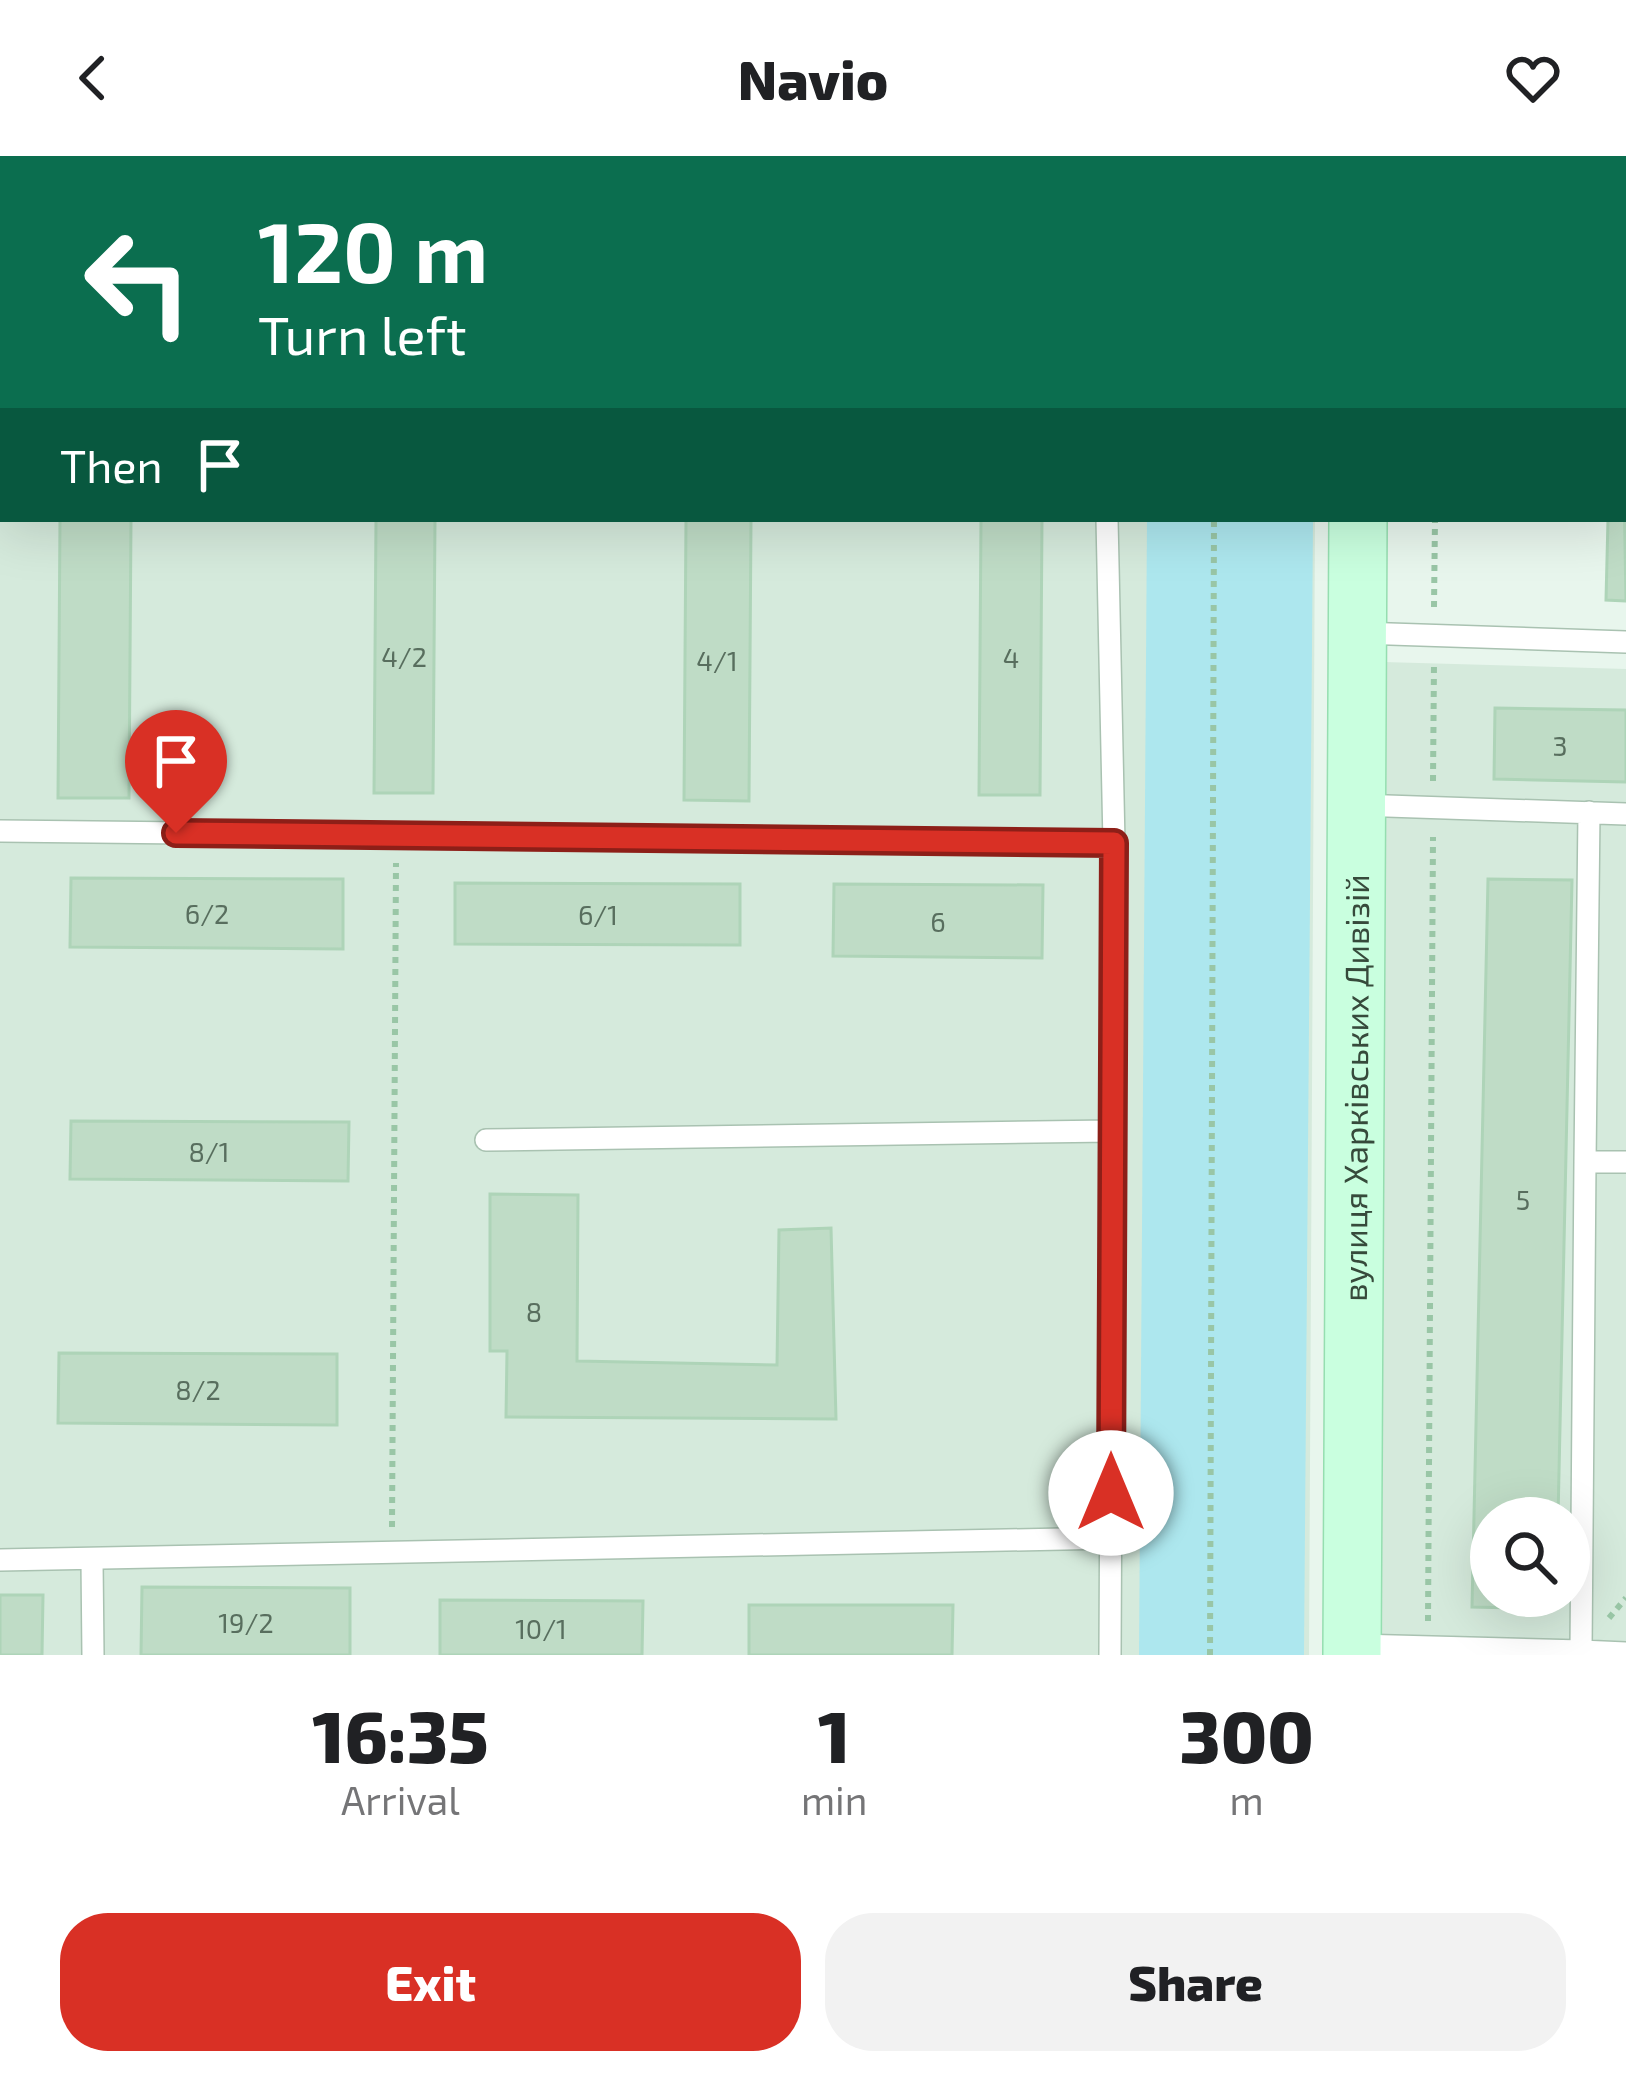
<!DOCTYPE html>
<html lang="en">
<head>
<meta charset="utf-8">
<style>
  :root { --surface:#fff; --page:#f2f2f2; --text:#202124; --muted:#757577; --accent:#d93025 }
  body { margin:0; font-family:"Exo 2",sans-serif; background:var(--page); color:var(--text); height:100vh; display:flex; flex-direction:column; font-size:45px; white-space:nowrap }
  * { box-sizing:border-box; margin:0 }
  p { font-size:39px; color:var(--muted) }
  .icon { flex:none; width:66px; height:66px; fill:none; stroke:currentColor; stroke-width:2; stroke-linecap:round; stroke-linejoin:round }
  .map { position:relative; height:1499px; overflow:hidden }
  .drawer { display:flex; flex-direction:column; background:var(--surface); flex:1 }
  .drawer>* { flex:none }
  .banner { position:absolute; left:0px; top:0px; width:1626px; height:366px; box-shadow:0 12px 48px #0002; background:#0b6e4f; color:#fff; overflow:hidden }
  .controls { position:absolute; left:1470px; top:1341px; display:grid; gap:24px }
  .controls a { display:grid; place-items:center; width:120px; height:120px; border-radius:50%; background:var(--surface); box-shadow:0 12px 48px #0002; font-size:60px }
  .pin { position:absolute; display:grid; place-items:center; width:102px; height:102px; color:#fff; margin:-123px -51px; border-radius:50% 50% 50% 0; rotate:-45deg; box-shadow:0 0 12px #0007 }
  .pin .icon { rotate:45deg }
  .me { position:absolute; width:132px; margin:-66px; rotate:0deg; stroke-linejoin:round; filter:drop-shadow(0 0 9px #0008) }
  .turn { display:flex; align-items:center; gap:42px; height:252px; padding:0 60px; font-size:54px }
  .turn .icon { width:156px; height:156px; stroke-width:2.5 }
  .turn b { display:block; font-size:84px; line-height:102px }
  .then { display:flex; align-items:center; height:114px; padding:0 60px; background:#0003; gap:24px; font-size:45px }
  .eta { display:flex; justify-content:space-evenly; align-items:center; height:204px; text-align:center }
  .eta b { font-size:72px; font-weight:800; line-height:84px }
  .cta { display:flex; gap:24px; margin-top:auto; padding:24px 60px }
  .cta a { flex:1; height:138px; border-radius:48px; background:var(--accent); color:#fff; font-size:48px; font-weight:800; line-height:138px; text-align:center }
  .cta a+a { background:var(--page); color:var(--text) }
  header { display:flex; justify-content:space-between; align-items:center; height:156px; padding:0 60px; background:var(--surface); font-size:54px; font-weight:800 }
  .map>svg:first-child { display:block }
</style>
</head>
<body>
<header><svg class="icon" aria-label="back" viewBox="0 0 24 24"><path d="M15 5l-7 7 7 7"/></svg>Navio<svg class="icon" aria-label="heart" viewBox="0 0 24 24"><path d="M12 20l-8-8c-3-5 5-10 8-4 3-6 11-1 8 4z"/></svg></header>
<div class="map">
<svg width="1626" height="1499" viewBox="0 0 1626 1499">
  <rect width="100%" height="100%" fill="#e8f6ed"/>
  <path fill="#d5eadc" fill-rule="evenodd" d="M0,0H1317L3,3V363H1315L1309,1499H0Z
    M1383,506L1626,513V1499H1382ZM1491,1362H1569V1440H1491Z"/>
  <path fill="#ade7ee" d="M1147,363H1313L1304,1499H1139Z"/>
  <path fill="#bfdcc6" stroke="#aed4b8" stroke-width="3" d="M0,0H242L3,3V36Z
    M557,0H1017V3H557Z
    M1623,276L1626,445L1606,444L1608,363H1623Z
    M60,363H131L129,642H58Z
    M376,363H435L433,637H374Z
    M686,363H751L749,645L684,644Z
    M981,363H1042L1040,639H979Z
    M1495,552L1626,554V626L1494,623Z
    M71,722L343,723V793L70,791Z
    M1488,723L1572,724L1558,1362H1491V1440H1556V1453L1472,1451Z
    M455,727L740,728V789L455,788Z
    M834,728L1043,729L1042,802L833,800Z
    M71,965L349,966L348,1025L70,1023Z
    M490,1038L578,1039L577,1205L777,1209L779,1074L831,1072L836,1263L506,1261L507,1195H490Z
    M59,1197L337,1198V1269L58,1267Z
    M142,1431L350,1432V1499H141Z
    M0,1439H43L42,1499H0Z
    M440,1444L643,1445L642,1499H440Z
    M749,1449H953L952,1499H749Z"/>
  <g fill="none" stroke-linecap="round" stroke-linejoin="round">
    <g stroke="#a9c2b1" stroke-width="24">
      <path id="lane" d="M1623,35H1626
        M0,281H3
        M1107,363L1114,687L1110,1499
        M1360,477L1626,486
        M1358,649L1626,658
        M1589,656L1585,1006H1626
        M0,675L1114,687
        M486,984L1111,975
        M0,1404L1111,1382
        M92,1405L93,1499
        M1357,1489L1581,1495L1585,1006
        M1581,1495L1626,1497"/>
    </g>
    <g stroke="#95deb0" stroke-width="60">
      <g id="secondary">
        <path d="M1358,3V0"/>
        <path id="s1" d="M1352,1499L1358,363"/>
      </g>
    </g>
    <path stroke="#99c6a6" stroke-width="6" stroke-dasharray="6 6" stroke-linecap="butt" d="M1265,0V3
      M1449,3L1450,0
      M1623,194H1626
      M1434,451L1435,363
      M1433,625L1434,507
      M392,1371L396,707
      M1609,1462L1626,1442
      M1428,1465L1433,681
      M1210,1499L1214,363"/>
    <use href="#lane" stroke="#fff" stroke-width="21"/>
    <use href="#secondary" stroke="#c9ffdf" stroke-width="57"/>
  </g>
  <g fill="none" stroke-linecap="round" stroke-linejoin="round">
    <g stroke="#8d1f18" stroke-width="30">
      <path id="route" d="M176,677L1114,687L1111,1337"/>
    </g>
    <use href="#route" stroke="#d93025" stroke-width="21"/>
  </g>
  <g text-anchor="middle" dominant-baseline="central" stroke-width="10" stroke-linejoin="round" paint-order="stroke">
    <g font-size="27" fill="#586e5e">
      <text x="404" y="500">4/2</text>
      <text x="1011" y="501">4</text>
      <text x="717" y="504">4/1</text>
      <text x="1560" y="589">3</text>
      <text x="207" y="757">6/2</text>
      <text x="598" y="758">6/1</text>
      <text x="938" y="765">6</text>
      <text x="209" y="995">8/1</text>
      <text x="1523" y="1043">5</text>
      <text x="534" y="1155">8</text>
      <text x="198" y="1233">8/2</text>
      <text x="246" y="1466">19/2</text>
      <text x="541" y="1472">10/1</text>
    </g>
    <g font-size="33" fill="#364a3b" stroke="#fff">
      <text stroke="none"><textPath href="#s1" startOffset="567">вулиця Харківських Дивізій</textPath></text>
    </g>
  </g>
</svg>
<div class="controls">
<a><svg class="icon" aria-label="search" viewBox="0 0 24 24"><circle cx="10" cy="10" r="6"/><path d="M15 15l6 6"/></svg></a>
</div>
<div class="pin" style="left:176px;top:677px;background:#d93025"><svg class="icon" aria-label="arrive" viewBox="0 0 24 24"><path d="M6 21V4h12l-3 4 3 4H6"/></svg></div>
<svg class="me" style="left:1111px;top:1337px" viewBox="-20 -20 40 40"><circle r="19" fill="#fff"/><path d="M0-13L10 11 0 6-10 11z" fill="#d93025"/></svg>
<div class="banner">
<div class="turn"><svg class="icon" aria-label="left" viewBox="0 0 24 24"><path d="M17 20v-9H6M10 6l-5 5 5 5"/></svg><div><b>120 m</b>Turn left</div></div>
<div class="then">Then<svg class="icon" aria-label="arrive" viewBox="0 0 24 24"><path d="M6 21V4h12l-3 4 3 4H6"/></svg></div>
</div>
</div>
<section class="drawer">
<div class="eta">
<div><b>16:35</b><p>Arrival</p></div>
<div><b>1</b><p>min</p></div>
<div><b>300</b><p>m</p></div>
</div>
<div class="cta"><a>Exit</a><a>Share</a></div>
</section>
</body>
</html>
